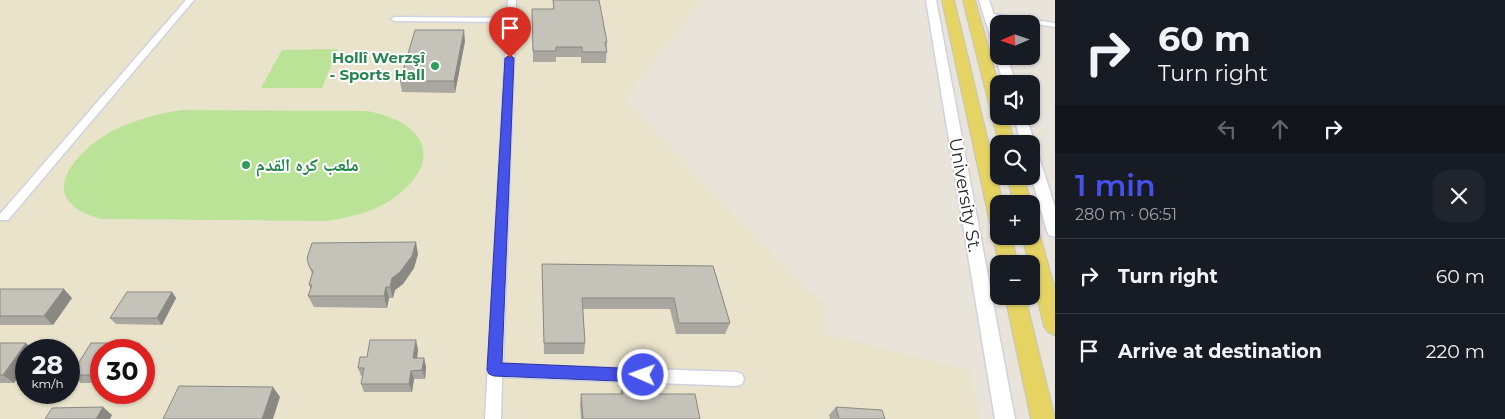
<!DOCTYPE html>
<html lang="en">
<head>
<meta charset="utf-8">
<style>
  :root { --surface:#171b24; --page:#20242c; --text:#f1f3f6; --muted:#9ea1a6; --line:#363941; --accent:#4553eb }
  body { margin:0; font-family:Montserrat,"Noto Naskh Arabic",sans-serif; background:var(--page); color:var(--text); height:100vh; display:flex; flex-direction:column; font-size:19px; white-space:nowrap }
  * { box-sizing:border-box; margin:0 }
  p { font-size:16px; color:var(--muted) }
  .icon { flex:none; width:28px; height:28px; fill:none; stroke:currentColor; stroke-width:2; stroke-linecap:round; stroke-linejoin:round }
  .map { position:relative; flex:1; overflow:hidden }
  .sheet { display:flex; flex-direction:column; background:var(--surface); width:450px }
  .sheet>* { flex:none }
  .hud { background:#171b24; color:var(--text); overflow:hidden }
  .needle { width:32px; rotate:268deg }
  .controls { position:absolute; left:990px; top:15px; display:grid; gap:10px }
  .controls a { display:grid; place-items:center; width:50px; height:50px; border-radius:10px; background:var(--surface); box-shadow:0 1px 4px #0004; font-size:25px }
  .speed { position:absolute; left:15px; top:339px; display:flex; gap:10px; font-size:25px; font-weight:700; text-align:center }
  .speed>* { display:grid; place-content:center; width:65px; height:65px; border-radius:50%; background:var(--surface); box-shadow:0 1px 4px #0004; line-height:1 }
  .speed small { font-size:12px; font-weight:400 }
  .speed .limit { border:8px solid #d22; background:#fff; color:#111 }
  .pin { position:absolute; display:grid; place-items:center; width:42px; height:42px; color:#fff; margin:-51px -21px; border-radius:50% 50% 50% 0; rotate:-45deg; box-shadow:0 0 5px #0007 }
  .pin .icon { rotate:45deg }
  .me { position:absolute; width:55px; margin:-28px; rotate:272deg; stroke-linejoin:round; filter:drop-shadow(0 0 4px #0008) }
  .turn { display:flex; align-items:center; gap:18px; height:105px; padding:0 20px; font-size:22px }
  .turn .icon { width:65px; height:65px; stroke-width:2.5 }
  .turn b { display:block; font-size:35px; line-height:42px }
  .lanes { display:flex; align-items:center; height:48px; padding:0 20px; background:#0003; justify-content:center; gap:25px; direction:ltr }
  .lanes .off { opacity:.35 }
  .round { display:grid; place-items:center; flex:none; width:52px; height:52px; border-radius:15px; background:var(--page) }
  .overview { display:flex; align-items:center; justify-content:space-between; height:85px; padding:0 20px }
  h1 { font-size:30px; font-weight:600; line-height:38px; color:var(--accent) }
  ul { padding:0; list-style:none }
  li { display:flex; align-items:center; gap:15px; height:75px; padding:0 20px; border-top:1px solid var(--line) }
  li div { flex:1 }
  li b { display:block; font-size:19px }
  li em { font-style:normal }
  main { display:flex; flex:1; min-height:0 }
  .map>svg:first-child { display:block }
</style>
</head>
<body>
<main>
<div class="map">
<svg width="1055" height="419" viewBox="0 0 1055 419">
  <rect width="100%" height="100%" fill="#e9e4da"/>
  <path fill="#eae3cb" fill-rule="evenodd" d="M0,0H704L625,99L804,287L823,301L825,333L972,371L979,419H0ZM26,350H69V392H26ZM101,350H144V392H101Z"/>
  <path fill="#bae397" d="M338,49L322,88H261L282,50Z
    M183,110L366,111C418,119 448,155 398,195C378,211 352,217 327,221L102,219C30,201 75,150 116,129C137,119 160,113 183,110Z"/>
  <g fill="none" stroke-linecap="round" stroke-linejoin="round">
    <g stroke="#d0d1e0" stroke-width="3">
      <path id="street" d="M186,0H194L8,220H0V214Z
        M508,0H516L503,364L737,372L742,374L744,379L742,384L737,386L502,377L501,419H485L507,22L395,21L391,19L395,17L507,18Z
        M986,13L1055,23V27L989,17L985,15Z"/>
    </g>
    <g stroke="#d0d1e0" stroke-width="3">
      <path id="secondary" d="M926,0H936L1015,419H995Z
        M979,0H989L999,31V51L994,48Z
        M999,53V56H1007L1016,84H1004L995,56Z
        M1014,116H1026L1035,144L1033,147L1031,144H1021Z
        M1031,150L1038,154L1055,207V237L1049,235L1047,231L1031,176Z"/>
    </g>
    <g stroke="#c3c3c3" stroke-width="2">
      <path id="primary" d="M942,0H954L1003,204H999V229L993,228L990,223Z
        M963,0H975L999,86V116H1007L1015,144H999Z
        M1007,176H1023L1032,204L1031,205L1014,204Z
        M1031,229L1037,231L1040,236L1055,289V335L1048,332L1044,326L1031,273V264H1029L1022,236H1031Z
        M999,230V236H1011L1018,264L999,265L993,236L996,231Z
        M1005,296H1025L1055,419H1031Z"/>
    </g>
    <use href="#street" fill="#fff" fill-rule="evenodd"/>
    <use href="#secondary" fill="#fff" fill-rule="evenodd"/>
    <use href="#primary" fill="#e5d464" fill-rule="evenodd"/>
  </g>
  <path fill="#a9a79f" d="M553,0L607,42L606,63H581V57H556V62H533L532,9H553Z
    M465,41L455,93L402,92L400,81Z
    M418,254L414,268L403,284L395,290L393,298H389L387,308L314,307L308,296L311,289L309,285L312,274L309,266Z
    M542,264L713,266L730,323L725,334H676L670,309H583L585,343L584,354H544Z
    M0,289L72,298L53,325H0Z
    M172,292L176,298L162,325L116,324L110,318Z
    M0,343L26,350V365L14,383H0Z
    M91,343H139L147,352L144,357V350H101V383H81L71,375Z
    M418,349L417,358H424L426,367L425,379H414L412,392H364L361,384L363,376H361L358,368L367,357Z
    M622,387L638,394L700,419H581L580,404L581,394H620Z
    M836,407L885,419H830L829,415Z"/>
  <path fill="#8a8882" d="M464,30L465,41L455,93L454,81Z
    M416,242L418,254L414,268L403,284L395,290L393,298L390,287L392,278Z
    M386,287L389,298L387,308L384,296Z
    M64,289L72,298L53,325L44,316Z
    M172,292L176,298L162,325L157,318Z
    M416,340L418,349L416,367L413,358Z
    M26,343L34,350H26V365L14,383L3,375Z
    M139,343L147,352L144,357V350H135Z
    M424,358L426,367L425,379L422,370Z
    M411,371L414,379L412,392L409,384Z
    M273,387L280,397L273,419H262Z
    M103,407L112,415L110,419H96Z"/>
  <path fill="#c5c2b9" stroke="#8a8882" d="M553,0H599L607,42H605L607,52H582V47H556V51H533L532,9H554Z
    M415,30H464L454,81H400Z
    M416,242L412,256L400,272L392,278L390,287H386L384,296H308L312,285H309L313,271L309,266L307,258L312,243Z
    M542,264L713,266L730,323H679L674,298H582L585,343H544Z
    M0,289H64L44,316H0Z
    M127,292H172L157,318H110Z
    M370,340H416L413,358H424L422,370L411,371L409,384H361L364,368H358L360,357H367Z
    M0,343H26L3,375H0Z
    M91,343H139L135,350H101V375H71Z
    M179,386L273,387L262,419H163Z
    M622,387H637L638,394H695L700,419H583L581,394H623Z
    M103,407L96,419H45L52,408Z
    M836,407L882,410L885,419H839Z"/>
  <path fill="#4553eb" stroke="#2d3699" d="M510,55L514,58L502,363L643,369L649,371L651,375L649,380L643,382L494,376L489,374L487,370L505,58Z"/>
  <g fill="#2e9e5b" stroke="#fff" stroke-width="2">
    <circle cx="435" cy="66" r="5"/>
    <circle cx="246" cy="165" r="5"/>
  </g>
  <g text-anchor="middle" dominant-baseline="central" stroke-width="4" stroke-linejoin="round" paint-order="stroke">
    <g font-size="15" font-weight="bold" fill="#27864d" stroke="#fff" text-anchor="end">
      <text x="425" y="57">Hollî Werzşî<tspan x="425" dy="17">- Sports Hall</tspan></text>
    </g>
    <g font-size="18" font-weight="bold" fill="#27864d" stroke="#fff" text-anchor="start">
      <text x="256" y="165">ملعب كره القدم</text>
    </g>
    <g font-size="18" fill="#282828" stroke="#fff">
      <text transform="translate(965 195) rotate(80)">University St.</text>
    </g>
  </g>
</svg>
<div class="controls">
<a><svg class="needle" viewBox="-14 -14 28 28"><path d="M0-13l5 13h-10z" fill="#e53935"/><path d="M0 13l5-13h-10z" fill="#9ea1a6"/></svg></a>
<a><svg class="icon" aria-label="sound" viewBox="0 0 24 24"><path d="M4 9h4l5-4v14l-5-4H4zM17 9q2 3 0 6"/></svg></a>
<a><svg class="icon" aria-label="search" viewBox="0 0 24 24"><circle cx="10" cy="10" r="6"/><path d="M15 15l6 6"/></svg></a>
<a>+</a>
<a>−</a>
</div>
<div class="speed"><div>28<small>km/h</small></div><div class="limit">30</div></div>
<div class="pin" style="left:510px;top:58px;background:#d93025"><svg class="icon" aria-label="arrive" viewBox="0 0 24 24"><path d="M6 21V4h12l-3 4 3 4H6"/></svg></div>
<svg class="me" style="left:643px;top:375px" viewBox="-20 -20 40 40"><circle r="17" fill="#4553eb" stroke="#fff" stroke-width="3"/><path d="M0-11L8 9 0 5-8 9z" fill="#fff"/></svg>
</div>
<section class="sheet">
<div class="hud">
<div class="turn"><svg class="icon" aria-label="right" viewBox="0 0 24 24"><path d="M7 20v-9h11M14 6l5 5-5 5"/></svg><div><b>60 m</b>Turn right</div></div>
<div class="lanes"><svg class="icon off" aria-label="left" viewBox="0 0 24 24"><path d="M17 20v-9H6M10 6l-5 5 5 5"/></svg><svg class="icon off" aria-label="ahead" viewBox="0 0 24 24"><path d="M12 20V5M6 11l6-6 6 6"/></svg><svg class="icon" aria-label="right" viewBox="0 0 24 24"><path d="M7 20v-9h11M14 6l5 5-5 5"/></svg></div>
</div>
<div class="overview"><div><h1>1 min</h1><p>280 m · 06:51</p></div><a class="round"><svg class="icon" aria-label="close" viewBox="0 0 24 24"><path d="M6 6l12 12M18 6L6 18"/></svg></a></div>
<ul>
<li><svg class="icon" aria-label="right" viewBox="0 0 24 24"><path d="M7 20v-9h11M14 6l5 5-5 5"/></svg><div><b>Turn right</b></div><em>60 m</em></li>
<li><svg class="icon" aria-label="arrive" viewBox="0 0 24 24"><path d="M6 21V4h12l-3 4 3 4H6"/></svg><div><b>Arrive at destination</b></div><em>220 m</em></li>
</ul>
</section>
</main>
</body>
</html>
